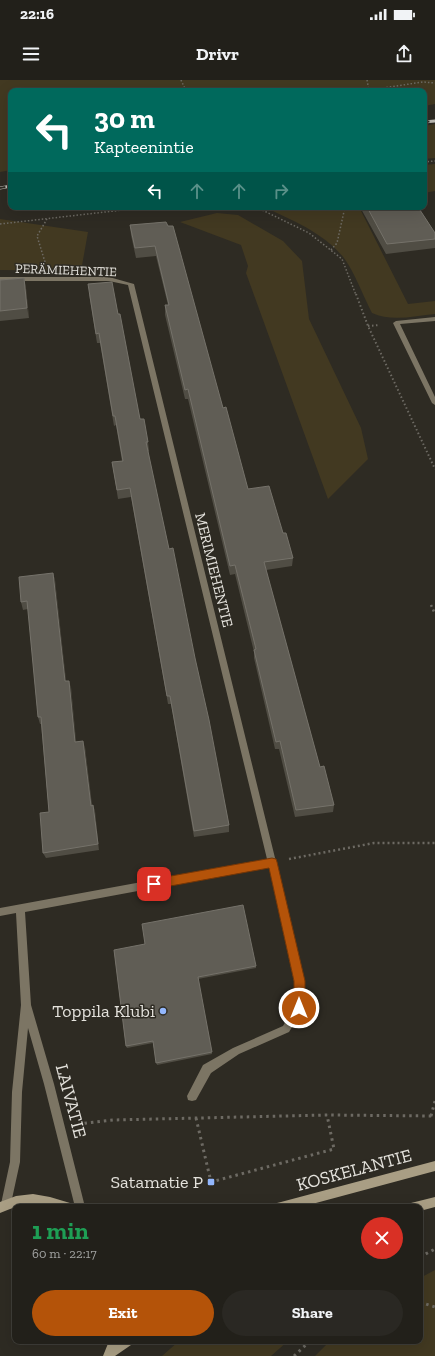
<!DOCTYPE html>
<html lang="en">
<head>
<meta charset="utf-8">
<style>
  :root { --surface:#22201a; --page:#2a2823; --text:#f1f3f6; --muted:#a2a3a2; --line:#3f3e39; --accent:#b45309 }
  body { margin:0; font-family:"Zilla Slab",serif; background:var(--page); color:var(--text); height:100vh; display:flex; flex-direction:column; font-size:15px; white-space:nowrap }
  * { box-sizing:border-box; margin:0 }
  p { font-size:13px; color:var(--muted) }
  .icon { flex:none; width:22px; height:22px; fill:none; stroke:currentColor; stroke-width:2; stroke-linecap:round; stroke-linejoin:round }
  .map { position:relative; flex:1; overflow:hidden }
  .panel { position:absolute; left:12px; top:1124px; width:411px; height:140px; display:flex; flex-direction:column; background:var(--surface); border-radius:8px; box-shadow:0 4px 16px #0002,0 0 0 1px var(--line) }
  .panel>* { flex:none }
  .banner { position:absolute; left:8px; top:8px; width:419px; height:122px; border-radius:8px; box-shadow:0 4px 16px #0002,0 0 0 1px var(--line); background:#00695c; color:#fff; overflow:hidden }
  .pin { position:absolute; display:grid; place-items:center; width:34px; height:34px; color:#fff; margin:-17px; border-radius:8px; box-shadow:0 2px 6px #0006 }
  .me { position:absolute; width:44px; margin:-22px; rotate:0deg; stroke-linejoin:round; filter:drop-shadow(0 0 3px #0008) }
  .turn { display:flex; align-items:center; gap:14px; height:84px; padding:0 20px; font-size:18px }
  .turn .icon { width:52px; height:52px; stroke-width:2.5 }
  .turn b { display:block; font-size:28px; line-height:34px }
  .lanes { display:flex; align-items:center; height:38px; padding:0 20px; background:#0003; justify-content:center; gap:20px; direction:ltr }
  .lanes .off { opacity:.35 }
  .round { display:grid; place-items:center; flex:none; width:42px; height:42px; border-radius:21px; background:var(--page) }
  .headline { display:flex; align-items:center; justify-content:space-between; height:68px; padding:0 20px }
  h1 { font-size:24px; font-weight:700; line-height:30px; color:#1e9e55 }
  .button { display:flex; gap:8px; margin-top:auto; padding:8px 20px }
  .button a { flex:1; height:46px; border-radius:24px; background:var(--accent); color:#fff; font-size:16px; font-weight:700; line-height:46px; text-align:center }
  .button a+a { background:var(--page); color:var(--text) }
  .status { display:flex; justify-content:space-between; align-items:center; height:28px; padding:0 20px; background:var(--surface); direction:ltr }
  .status svg { height:11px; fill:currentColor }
  header { display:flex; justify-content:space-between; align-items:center; height:52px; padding:0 20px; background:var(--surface); font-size:18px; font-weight:700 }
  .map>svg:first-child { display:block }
</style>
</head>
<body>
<div class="status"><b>22:16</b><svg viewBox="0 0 49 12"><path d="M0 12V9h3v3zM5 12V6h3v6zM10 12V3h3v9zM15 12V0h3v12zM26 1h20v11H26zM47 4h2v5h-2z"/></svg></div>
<header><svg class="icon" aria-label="menu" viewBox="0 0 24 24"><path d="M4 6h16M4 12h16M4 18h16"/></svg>Drivr<svg class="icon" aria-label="share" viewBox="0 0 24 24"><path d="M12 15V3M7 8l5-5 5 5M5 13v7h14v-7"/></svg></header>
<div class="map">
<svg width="435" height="1276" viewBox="0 0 435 1276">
  <rect width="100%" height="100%" fill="#2e2b23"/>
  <path fill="#423921" d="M0,0H435V24L424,26V11H11V90L0,92Z
    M435,44V78L424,79V46Z
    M435,84V111L424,113V85Z
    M264,127H359L408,224L435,221V234C415,236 391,242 372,233C363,216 355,193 344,178C324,153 292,140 264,127Z
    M217,133L238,135L283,161L302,181L309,239L361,348L368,379L328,419L246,193L248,186L241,165L180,142Z
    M0,139L88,152L81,191L0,190Z
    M435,1190V1276H315L330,1261H420V1198Z
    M179,1261H288L271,1276H162Z"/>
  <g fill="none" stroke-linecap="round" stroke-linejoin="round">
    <path stroke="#6d6a63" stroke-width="1.5" stroke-dasharray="1.5 2" stroke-linecap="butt" d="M181,0L186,11
      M367,0L369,11
      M369,10L423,2L435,3
      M424,82L435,81
      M256,127L309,153L342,179L356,215
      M0,144L149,127
      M331,170L337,163L345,127
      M45,182L37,156L47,139"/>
    <path stroke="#6d6a63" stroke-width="2" stroke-dasharray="1.5 2.5" stroke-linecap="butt" d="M356,214L368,246L435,389
      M368,246L379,245"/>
    <path stroke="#6d6a63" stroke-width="2.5" stroke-dasharray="2 3" stroke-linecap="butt" d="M431,525L435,534
      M289,779L374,763H435"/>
    <path stroke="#6d6a63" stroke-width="3" stroke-dasharray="2.5 4" stroke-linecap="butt" d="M431,1036L435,1021
      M196,1038L211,1102L334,1069L327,1035
      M78,1044L113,1040L327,1035L435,1036
      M420,1177L435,1169
      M420,1222L435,1227
      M294,1276L310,1261"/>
    <path fill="#7c7564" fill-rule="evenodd" d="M272,778L275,779L276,782L304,901V928L289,952L239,974L211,993L196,1020L192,1021L188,1020L187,1016L203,985L233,968L283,946L294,927V901L268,782L269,779Z"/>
    <path fill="#7c7564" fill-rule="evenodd" d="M0,197H109L134,204L276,782L275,785L272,786L25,832L31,925L54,1004L85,1127H75L44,1004L28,948L22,1012L20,1082L10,1128L6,1129L2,1128L1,1124L10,1082L12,1012L21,925L16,833L0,836V828L267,779L128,205L109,201H0Z
      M435,237V241L400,244L435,317V325L432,323L393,243L396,241Z"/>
    <path fill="#a99e84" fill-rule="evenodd" d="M435,1081V1091L301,1127H276L277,1123L281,1122Z
      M33,1114L50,1117L70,1123L71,1127L24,1125L10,1129L0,1133V1122L16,1116Z
      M435,1117V1127L420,1131V1127H410L411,1123Z
      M109,1261H133L131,1265L115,1276H103Z"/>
    <g stroke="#bebcb5" stroke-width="3">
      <path id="rail" d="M424,42L435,41
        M0,108L11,106"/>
    </g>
    <use href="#rail" stroke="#2e2b23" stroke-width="2" stroke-dasharray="5.5" stroke-linecap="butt"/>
  </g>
  <path fill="#504d44" d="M360,127H418L435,153V168L386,174Z
    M166,142L248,409L283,453L293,478L292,486L266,490L320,687L334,725L333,732L295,737L279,669H275L254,578V572L235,494L230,495L188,319H185L165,235V225H168L156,176L136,178L131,155L130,145Z
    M24,198L26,208L29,238L0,241V200Z
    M89,214L118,234L140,339L148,362L149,371L148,372L169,469L195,578L229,745V752L194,757L171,624H168L131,417L118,419L112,382L122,381L116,345L114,346L100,263H97Z
    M53,493L55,500L66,601L71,607L76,662L85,667L92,725H93L95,731L99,770L46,778L43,773L49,732L41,644H40L38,637L28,529L23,530L21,522Z
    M114,870L256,886V888L198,899L212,974L157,985L153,963L127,968L126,966Z"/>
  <path fill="#3c3930" d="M24,198L26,208L29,238L27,228Z
    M53,493L55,500L67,608L65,601Z
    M69,601L71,607L77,669L75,662Z
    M83,661L85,667L92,731L91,726Z
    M93,725L95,731L99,770L98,764Z"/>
  <path fill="#605d55" stroke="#75726a" d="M367,127H418L435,153V159L387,164Z
    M166,142L168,146H173L223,328L226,327L248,409L269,406L283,453H286L293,478L264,482L320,687L324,686L334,725L296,730L280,661L276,662L254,570L256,569L235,485L230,486L188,309L185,310L165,225H169L155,166L135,168L130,145Z
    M24,198L27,228L0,231V200Z
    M112,202L118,234H120L140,339H144L148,362H146L169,469L173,468L195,578L209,640L229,745L194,751L170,616H167L130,408L117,410L112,382L123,381L115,336H113L99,253L96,254L88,204Z
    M53,493L65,601H69L75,662L83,661L91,726L93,725L98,764L43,773L40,733L49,732L41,637H38L27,521L21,522L19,497Z
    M243,825L256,886L198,897L212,972L156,983L153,961L126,966L114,870L145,864L142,844Z"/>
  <path fill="#b45309" stroke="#753606" d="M272,778L276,779L277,782L305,901V928L303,932L299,933L295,932L294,928V901L269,788L154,809L150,808L148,804L150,801L154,799Z"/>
  <g fill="#93b7fd" stroke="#2e2b23" stroke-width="1.5">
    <circle cx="163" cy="931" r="4"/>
    <rect x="207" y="1098" width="8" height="8" rx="2"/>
  </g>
  <g text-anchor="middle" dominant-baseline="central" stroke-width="3" stroke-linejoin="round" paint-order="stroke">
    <g font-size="13" fill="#e4e2dc" stroke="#2e2b23">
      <text transform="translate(66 190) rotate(2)">PERÄMIEHENTIE</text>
    </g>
    <g font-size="15" fill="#e4e2dc" stroke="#2e2b23">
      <text transform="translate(214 490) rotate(76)">MERIMIEHENTIE</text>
    </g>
    <g font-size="18" fill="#e4e2dc" stroke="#2e2b23" text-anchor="end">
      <text x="155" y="931">Toppila Klubi</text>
      <text x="203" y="1102">Satamatie P</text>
    </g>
    <g font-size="18" fill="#e4e2dc" stroke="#2e2b23">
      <text transform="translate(71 1021) rotate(75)">LAIVATIE</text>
      <text transform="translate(354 1090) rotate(-15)">KOSKELANTIE</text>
    </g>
  </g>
</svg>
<div class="pin" style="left:154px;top:804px;background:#d93025"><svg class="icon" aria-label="arrive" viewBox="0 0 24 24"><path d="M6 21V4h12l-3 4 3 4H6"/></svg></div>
<svg class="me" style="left:299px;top:928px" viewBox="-20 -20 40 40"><circle r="17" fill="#b45309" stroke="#fff" stroke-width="3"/><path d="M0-11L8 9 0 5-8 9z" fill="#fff"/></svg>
<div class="banner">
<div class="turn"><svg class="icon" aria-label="left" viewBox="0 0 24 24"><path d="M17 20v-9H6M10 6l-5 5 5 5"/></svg><div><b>30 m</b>Kapteenintie</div></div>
<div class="lanes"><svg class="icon" aria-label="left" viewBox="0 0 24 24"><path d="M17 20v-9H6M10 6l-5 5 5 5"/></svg><svg class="icon off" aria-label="ahead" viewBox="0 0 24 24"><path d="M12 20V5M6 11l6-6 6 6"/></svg><svg class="icon off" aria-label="ahead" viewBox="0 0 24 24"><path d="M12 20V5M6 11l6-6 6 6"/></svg><svg class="icon off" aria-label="right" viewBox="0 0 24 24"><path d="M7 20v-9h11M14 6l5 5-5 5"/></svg></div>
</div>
<section class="panel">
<div class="headline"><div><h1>1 min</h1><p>60 m · 22:17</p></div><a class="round" style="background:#d93025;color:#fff"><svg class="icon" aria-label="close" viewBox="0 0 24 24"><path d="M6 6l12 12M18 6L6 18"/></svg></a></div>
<div class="button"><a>Exit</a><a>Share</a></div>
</section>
</div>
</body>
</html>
